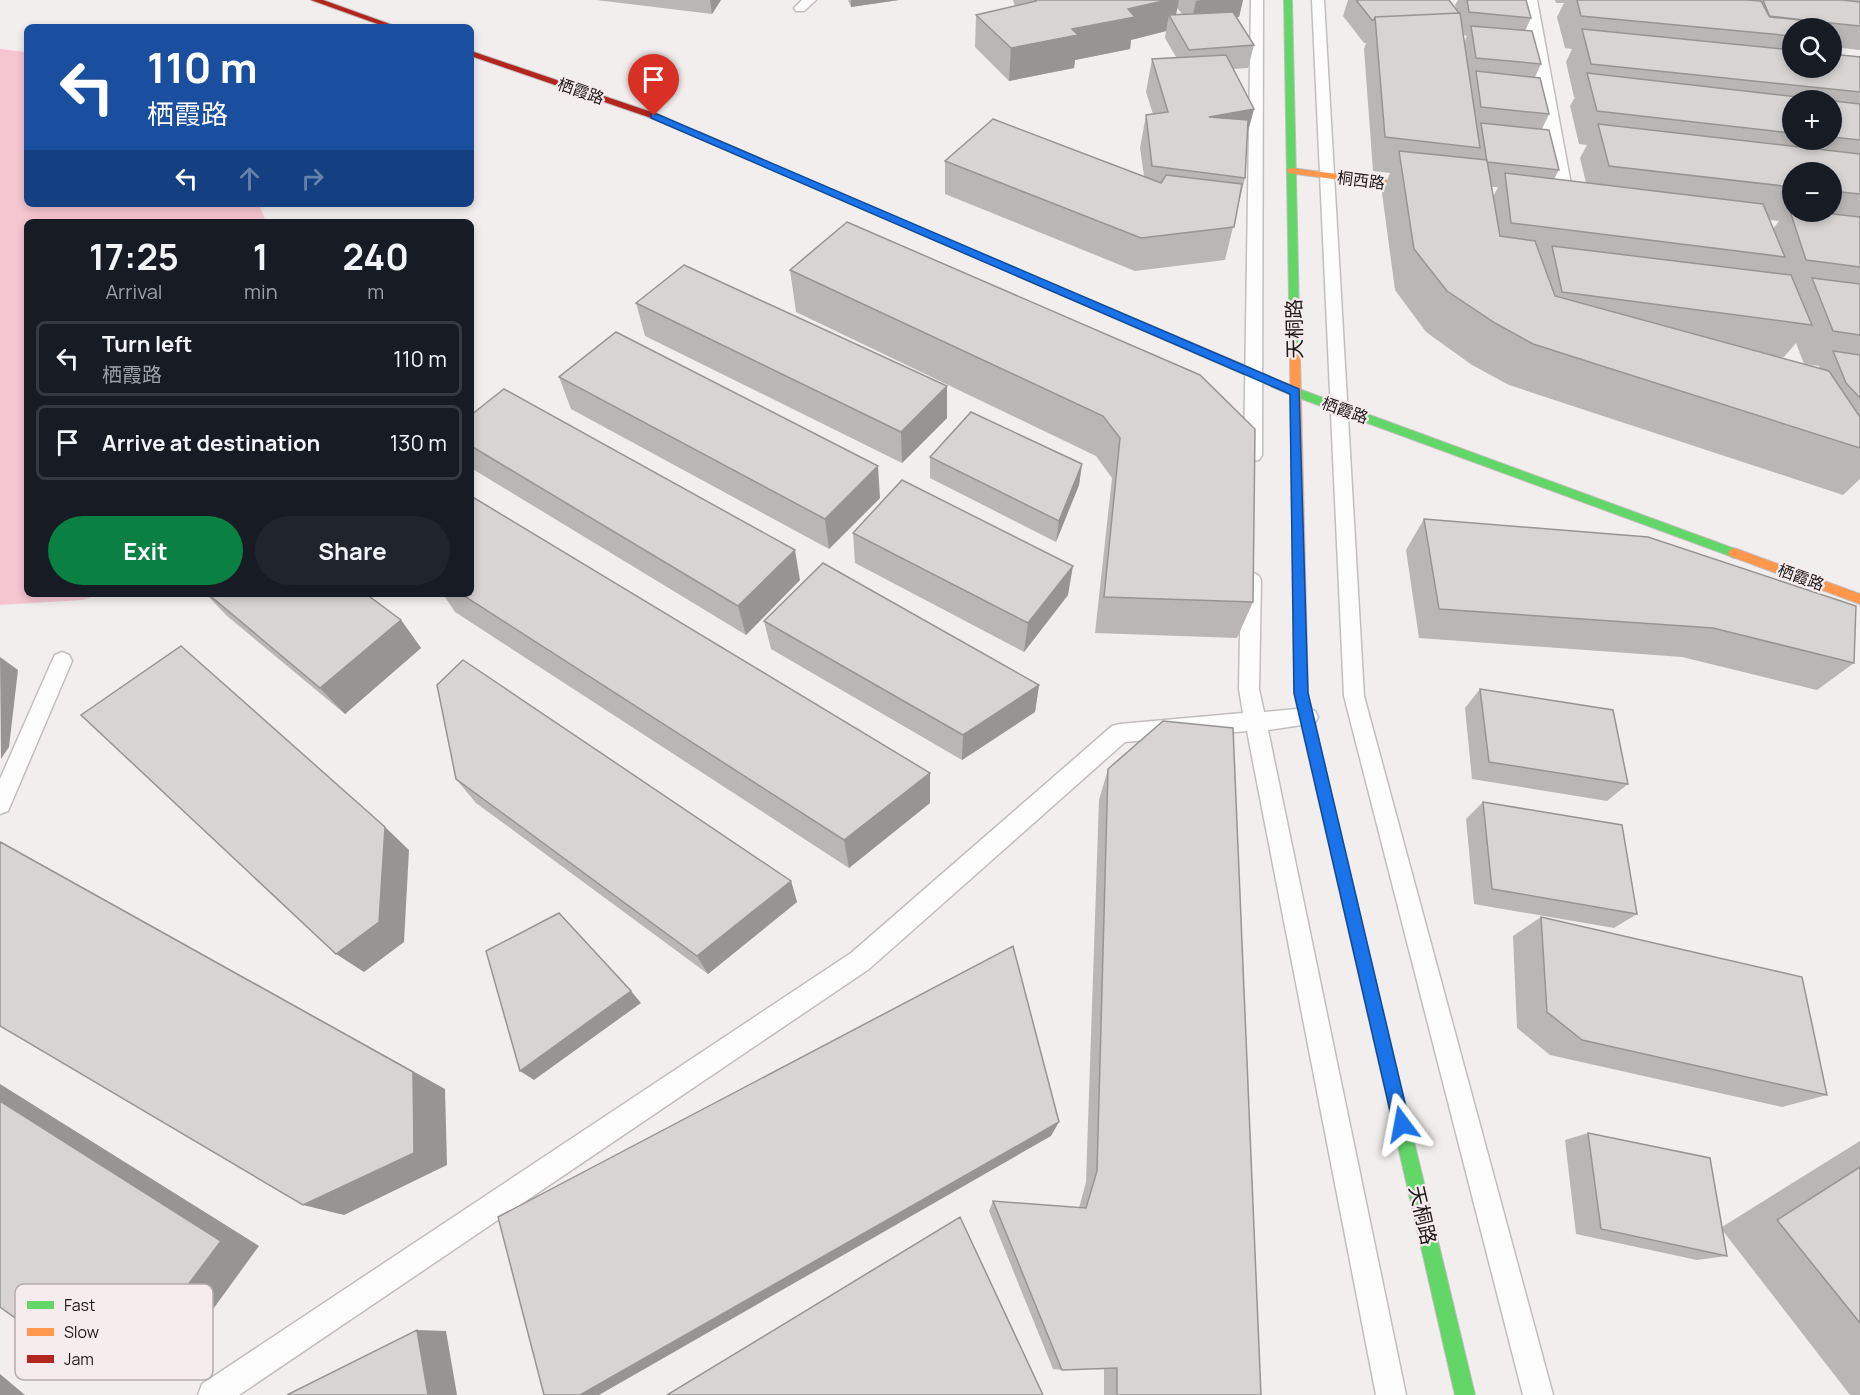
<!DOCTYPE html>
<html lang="en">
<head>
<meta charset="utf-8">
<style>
  :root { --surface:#171b24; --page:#20242c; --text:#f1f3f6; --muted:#9ea1a6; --line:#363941; --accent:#0b8043 }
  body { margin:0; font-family:Manrope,"Noto Sans SC",sans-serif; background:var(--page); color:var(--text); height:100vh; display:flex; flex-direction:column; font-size:22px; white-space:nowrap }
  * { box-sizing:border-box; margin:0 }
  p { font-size:20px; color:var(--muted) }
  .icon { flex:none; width:33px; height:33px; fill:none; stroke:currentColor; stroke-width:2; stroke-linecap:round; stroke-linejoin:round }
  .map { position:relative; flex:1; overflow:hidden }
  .drawer { position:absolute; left:24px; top:219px; width:450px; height:378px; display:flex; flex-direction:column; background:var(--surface); border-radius:9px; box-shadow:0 3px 9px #0003 }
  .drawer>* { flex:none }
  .guide { position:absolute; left:24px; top:24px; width:450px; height:183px; border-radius:9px; box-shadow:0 3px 9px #0003; background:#1a4fa0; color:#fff; overflow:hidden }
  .controls { position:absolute; left:1782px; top:18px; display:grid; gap:12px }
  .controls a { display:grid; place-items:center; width:60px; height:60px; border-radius:50%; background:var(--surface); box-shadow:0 3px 9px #0003; font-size:30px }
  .pin { position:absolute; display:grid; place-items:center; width:51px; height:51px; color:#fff; margin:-62px -26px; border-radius:50% 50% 50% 0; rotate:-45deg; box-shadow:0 0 6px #0007 }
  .pin .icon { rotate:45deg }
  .me { position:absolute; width:66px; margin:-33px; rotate:347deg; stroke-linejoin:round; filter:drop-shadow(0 0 4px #0008) }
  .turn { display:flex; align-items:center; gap:21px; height:126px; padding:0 24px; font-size:27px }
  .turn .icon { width:78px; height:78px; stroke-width:2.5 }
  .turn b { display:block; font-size:42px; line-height:51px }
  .lanes { display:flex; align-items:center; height:57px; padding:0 24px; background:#0003; justify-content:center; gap:30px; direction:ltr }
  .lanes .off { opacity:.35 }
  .eta { display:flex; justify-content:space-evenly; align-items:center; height:102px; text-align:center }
  .eta b { font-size:36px; font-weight:700; line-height:42px }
  .button { display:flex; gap:12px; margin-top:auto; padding:12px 24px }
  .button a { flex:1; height:69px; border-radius:36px; background:var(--accent); color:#fff; font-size:24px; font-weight:700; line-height:69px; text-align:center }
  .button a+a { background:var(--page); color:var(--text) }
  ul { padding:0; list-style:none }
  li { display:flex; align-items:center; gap:18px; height:75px; margin:0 12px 9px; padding:0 12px; border:3px solid var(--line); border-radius:9px }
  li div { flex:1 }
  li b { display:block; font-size:22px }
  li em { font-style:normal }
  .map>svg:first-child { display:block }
</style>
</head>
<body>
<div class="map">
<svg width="1860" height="1395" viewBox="0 0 1860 1395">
  <rect width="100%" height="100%" fill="#f3eeee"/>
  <path fill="#f5c5d0" d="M0,49L27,52V204H259L266,222H27V594H100L82,600L0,605Z"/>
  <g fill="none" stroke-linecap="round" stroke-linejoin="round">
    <g stroke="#c2bebe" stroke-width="3">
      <path id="lane" d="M802,0H816L804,11H796L794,8Z
        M1251,0H1263L1262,455L1259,460L1253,461L1247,460L1244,455Z
        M1312,0H1324L1364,696L1553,1395H1523L1344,696Z
        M1251,572L1258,575L1261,580L1259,689L1264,712L1307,708L1315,711L1318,717L1315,723L1268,730L1406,1395H1376L1247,731L1125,742L869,969L239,1395H198L202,1384L851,953L1112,726L1120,724L1243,713L1239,689L1241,580L1244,575Z
        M62,652L69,655L72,661L8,811L0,814V779L52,661L55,655Z"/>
    </g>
    <g stroke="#c2bebe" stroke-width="3">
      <path id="street" d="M1517,0H1537L1575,206L1571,211L1563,213L1555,211L1551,206Z"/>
    </g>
    <g stroke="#c2bebe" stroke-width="2">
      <path id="fast" d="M1284,0H1292L1300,357L1295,361L1290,357Z
        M1247,367L1299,389L1738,550L1740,553L1734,558L1730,556L1291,395L1243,374V368Z
        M1384,1042L1390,1044L1392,1050L1475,1395H1455L1376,1050L1378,1044Z"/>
    </g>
    <g stroke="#c2bebe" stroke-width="2">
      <path id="slow" d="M693,132H699L994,260L993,262H985L693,136Z
        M1291,168L1430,186L1435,189L1430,192L1288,173V169Z
        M1295,353L1300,357L1308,693L1338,823L1336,828L1331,830L1326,828L1324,823L1294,693L1290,357Z
        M1734,548L1860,594V604L1730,556L1728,553L1730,550Z"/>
    </g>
    <g stroke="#c2bebe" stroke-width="2">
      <path id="jam" d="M311,0H323L398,27H386Z
        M471,51L657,114L700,134L693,136L651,118L471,56Z
        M989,257L1251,368L1252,371L1251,374H1243L985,262V258Z
        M1331,816L1336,818L1338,823L1392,1050L1390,1056L1384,1058L1378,1056L1376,1050L1324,823L1326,818Z"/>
    </g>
    <use href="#lane" fill="#fdfcfc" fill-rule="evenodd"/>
    <use href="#street" fill="#fdfcfc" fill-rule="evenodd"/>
    <use href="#fast" fill="#63d668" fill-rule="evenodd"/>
    <use href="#slow" fill="#ff974d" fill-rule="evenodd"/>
    <use href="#jam" fill="#b3261e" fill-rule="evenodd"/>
  </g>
  <path fill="#bab6b6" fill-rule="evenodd" d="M596,0H721L712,14Z
    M848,0H899L851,7Z
    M1013,0H1243L1239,17H1237L1254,45L1248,68L1233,69L1254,109L1247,135L1245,178L1225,260L1135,271L945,194V161L1144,176L1140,148L1146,115L1153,114L1146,92L1152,59L1176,57L1165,38L1166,31L1131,40L1130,49L1075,60L1074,68L1009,81L975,47L976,15L1015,6ZM1177,8L1183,15H1176Z
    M1348,0H1449L1456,9L1455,5L1458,0H1526L1531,18L1525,31L1541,64L1535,77L1549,114L1542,129L1559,170L1554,179L1586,183L1580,158L1587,145L1579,144L1570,106L1575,97H1574L1566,62L1572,49L1565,48L1557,17L1564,3H1556L1555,0H1860V50L1833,47L1832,49V28H1792V68L1860,57V479L1843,495L1509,385L1472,365L1426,332L1395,290L1382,193L1390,173L1373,171L1364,49L1366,43H1364L1343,16ZM1463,35L1467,36L1464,42ZM1792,100H1832V140H1792ZM1792,172H1832V212H1792ZM1491,187H1498L1493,197ZM1770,220L1779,221L1773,229ZM1796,343L1804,364L1820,366L1818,368L1773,356L1784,357Z
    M790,270L1200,375L1253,602L1237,638L1095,633L1112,478L1096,456L796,312Z
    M636,303L947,386V418L902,463L645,336Z
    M559,377L880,498L829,549L571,409Z
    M471,415L800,580L746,635L471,468Z
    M930,457L1082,464L1079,485L1056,542L930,478Z
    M1424,519L1854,663L1817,690L1682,657L1419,638L1406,550Z
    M853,533L1068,595L1024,652L855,563Z
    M206,594H366L401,620L421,648L345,714L227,616Z
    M443,594H471L930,803L849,868L455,612Z
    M764,621L1039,685L1035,712L962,760L771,649Z
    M1480,689L1628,784L1607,801L1472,779L1465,708Z
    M1108,769L1261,1395H1104V1368L1062,1370L1053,1369L989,1211L993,1201L1079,1208L1086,1182L1099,800Z
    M456,779L791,881L797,902L708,974L476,803Z
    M1483,802L1637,914L1614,928L1474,904L1466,819Z
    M1541,917L1827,1095L1782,1107L1550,1055L1517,1028L1513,936Z
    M1588,1133L1722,1227L1860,1141V1395H1850L1723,1231L1727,1256L1697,1260L1576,1234L1565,1140Z"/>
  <path fill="#979494" d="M710,0H721L712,14Z
    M851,0H899L851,7Z
    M1167,0H1179L1174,24L1169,15L1166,31L1131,40L1130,49L1075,60L1074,68L1009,81L1011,48L1072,29L1128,9Z
    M1201,0H1243L1239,17L1191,23L1196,1Z
    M1254,109L1245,142L1209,117Z
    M947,386V418L902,463L901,432Z
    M1082,464L1079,485L1056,542L1059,521Z
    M878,466L880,498L829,549L825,519Z
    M795,550L800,580L746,635L738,606Z
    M1073,566L1068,595L1024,652L1028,623Z
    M401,620L421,648L345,714L320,688Z
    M0,657L18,670L9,747L1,759Z
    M1039,685L1035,712L962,760L963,735Z
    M930,773V803L849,868L844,840Z
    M385,827L409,850L404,942L364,972L336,954Z
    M0,841L445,1089L447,1165L344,1215L303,1205Z
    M791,881L797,902L708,974L697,956Z
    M631,991L641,1003L534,1080L520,1071Z
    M0,1084L259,1246L192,1338L140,1371L92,1373L0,1101Z
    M1059,1122L1051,1136L599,1395H580Z
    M417,1330L446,1331L457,1395H428Z
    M0,1374L25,1395H0Z"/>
  <path fill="#d8d4d4" stroke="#979494" stroke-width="1.5" d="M1035,0H1167L1128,9L1135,17L1072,29L1078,35L1011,48L976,15L1036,1Z
    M1356,0H1449L1459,13L1375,17L1374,20H1372Z
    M1467,0H1526L1531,18L1469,12Z
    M1577,0H1747L1761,1L1769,16L1830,23L1838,40H1832V28H1792V36L1581,16Z
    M1763,0H1842L1860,2V26L1770,17Z
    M1233,12L1254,45L1189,50L1169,15Z
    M1460,13L1480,148L1385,137L1375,17Z
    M1471,26L1532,31L1541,64L1476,58Z
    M1582,29L1792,50V68H1832V54L1860,57V92L1591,64Z
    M1226,55L1254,109L1209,117L1248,120L1245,178L1152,166L1146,115L1168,112L1152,59Z
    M1476,71L1540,78L1549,114L1481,107Z
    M1587,73L1860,104V140L1832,137V100H1792V133L1597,111Z
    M993,119L1161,183L1166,175L1242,184L1234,227L1141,238L945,161Z
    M1481,123L1549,130L1559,170L1487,162Z
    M1598,124L1860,154V194L1832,191V172H1792V187L1609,166Z
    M1399,151L1487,160L1500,236L1535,241L1555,296L1829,371L1860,417V448L1533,344L1495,323L1447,291L1414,249Z
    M1505,173L1763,204L1785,257L1511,223Z
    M1789,208L1792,209V212H1815L1860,217V267L1806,260Z
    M847,222L1200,375L1255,429L1253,602L1104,597L1120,438L1103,416L790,270Z
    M1552,246L1791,275L1812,325L1562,292Z
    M684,265L947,386L901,432L636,303Z
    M1812,278L1860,284V335L1833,331Z
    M616,332L878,466L825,519L559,377Z
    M1833,351L1860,355V398L1846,383Z
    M504,389L795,550L738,606L471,446V415Z
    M971,412L1082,464L1059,521L930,457Z
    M902,480L1073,566L1028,623L853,533Z
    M471,496L930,773L844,840L461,594H471Z
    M1424,519L1648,537L1856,606L1854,663L1713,628L1439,609Z
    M823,563L1039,685L963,735L764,621Z
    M208,594H366L401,620L320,688Z
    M181,646L385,827L379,922L336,954L81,715Z
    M463,660L791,881L697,956L456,779L437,685Z
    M1480,689L1613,710L1628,784L1489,762Z
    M1163,721L1233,728L1261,1395H1117V1368L1062,1370L993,1201L1086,1208L1097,1171L1108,769Z
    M1483,802L1622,825L1637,914L1492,889Z
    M0,842L413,1072L414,1153L303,1205L0,1026Z
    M559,913L631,991L520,1071L486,951Z
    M1541,917L1802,977L1827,1095L1582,1040L1547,1012Z
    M1013,946L1059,1122L580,1395H544L498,1217Z
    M0,1101L221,1241L148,1338L92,1373L0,1307Z
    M1588,1133L1710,1158L1727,1256L1601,1229Z
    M1860,1167V1323L1777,1220Z
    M960,1217L1043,1395H667Z
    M417,1330L428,1395H287Z"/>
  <path fill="#1a73e8" stroke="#114b97" stroke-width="1.5" d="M651,114H657L1299,389L1308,693L1410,1124L1408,1130L1402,1132L1396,1130L1393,1124L1294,693L1290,394L651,118Z"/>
  <g text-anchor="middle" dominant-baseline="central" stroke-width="4.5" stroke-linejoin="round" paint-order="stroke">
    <g font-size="16" fill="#1c1919" stroke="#f6ebed">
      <text transform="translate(581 91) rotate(19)">栖霞路</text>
      <text transform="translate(1361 180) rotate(7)">桐西路</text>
      <text transform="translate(1345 410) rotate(20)">栖霞路</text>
      <text transform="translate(1801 577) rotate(20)">栖霞路</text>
    </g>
    <g font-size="20" fill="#1c1919" stroke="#f6ebed">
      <text transform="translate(1294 329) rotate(-91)">天桐路</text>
      <text transform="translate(1423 1215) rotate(77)">天桐路</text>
    </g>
  </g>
  <rect x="15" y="1284" width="198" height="96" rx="9" fill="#f6ebed" stroke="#b5acad" stroke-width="1.5"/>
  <rect x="27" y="1301" width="27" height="8" fill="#63d668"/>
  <rect x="27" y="1328" width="27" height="8" fill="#ff974d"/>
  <rect x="27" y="1355" width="27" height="8" fill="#b3261e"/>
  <g font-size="16" fill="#1c1919">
    <text x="64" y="1311">Fast</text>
    <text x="64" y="1338">Slow</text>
    <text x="64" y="1365">Jam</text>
  </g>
</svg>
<div class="controls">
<a><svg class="icon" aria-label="search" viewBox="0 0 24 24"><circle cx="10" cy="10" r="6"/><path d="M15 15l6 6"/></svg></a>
<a>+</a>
<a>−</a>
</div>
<div class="pin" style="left:654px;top:116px;background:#d93025"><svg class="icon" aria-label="arrive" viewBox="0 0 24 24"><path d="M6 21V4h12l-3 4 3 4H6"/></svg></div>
<svg class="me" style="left:1402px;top:1124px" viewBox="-20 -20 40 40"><path d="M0-17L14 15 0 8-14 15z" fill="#1a73e8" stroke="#fff" stroke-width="4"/></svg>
<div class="guide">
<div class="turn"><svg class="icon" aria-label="left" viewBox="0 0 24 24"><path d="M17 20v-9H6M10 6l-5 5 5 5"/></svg><div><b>110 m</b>栖霞路</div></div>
<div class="lanes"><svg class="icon" aria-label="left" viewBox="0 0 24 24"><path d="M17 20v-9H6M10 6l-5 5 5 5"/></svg><svg class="icon off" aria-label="ahead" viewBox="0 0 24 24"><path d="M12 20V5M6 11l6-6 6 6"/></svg><svg class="icon off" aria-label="right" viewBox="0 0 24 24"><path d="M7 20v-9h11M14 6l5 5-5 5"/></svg></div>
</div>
<section class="drawer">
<div class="eta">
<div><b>17:25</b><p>Arrival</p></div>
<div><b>1</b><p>min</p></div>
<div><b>240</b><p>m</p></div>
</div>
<ul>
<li><svg class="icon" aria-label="left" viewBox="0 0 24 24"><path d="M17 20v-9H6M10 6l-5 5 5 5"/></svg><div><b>Turn left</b><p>栖霞路</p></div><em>110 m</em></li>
<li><svg class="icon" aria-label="arrive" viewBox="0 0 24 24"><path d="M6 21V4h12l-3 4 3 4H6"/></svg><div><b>Arrive at destination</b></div><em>130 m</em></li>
</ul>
<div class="button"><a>Exit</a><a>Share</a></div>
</section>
</div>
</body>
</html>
